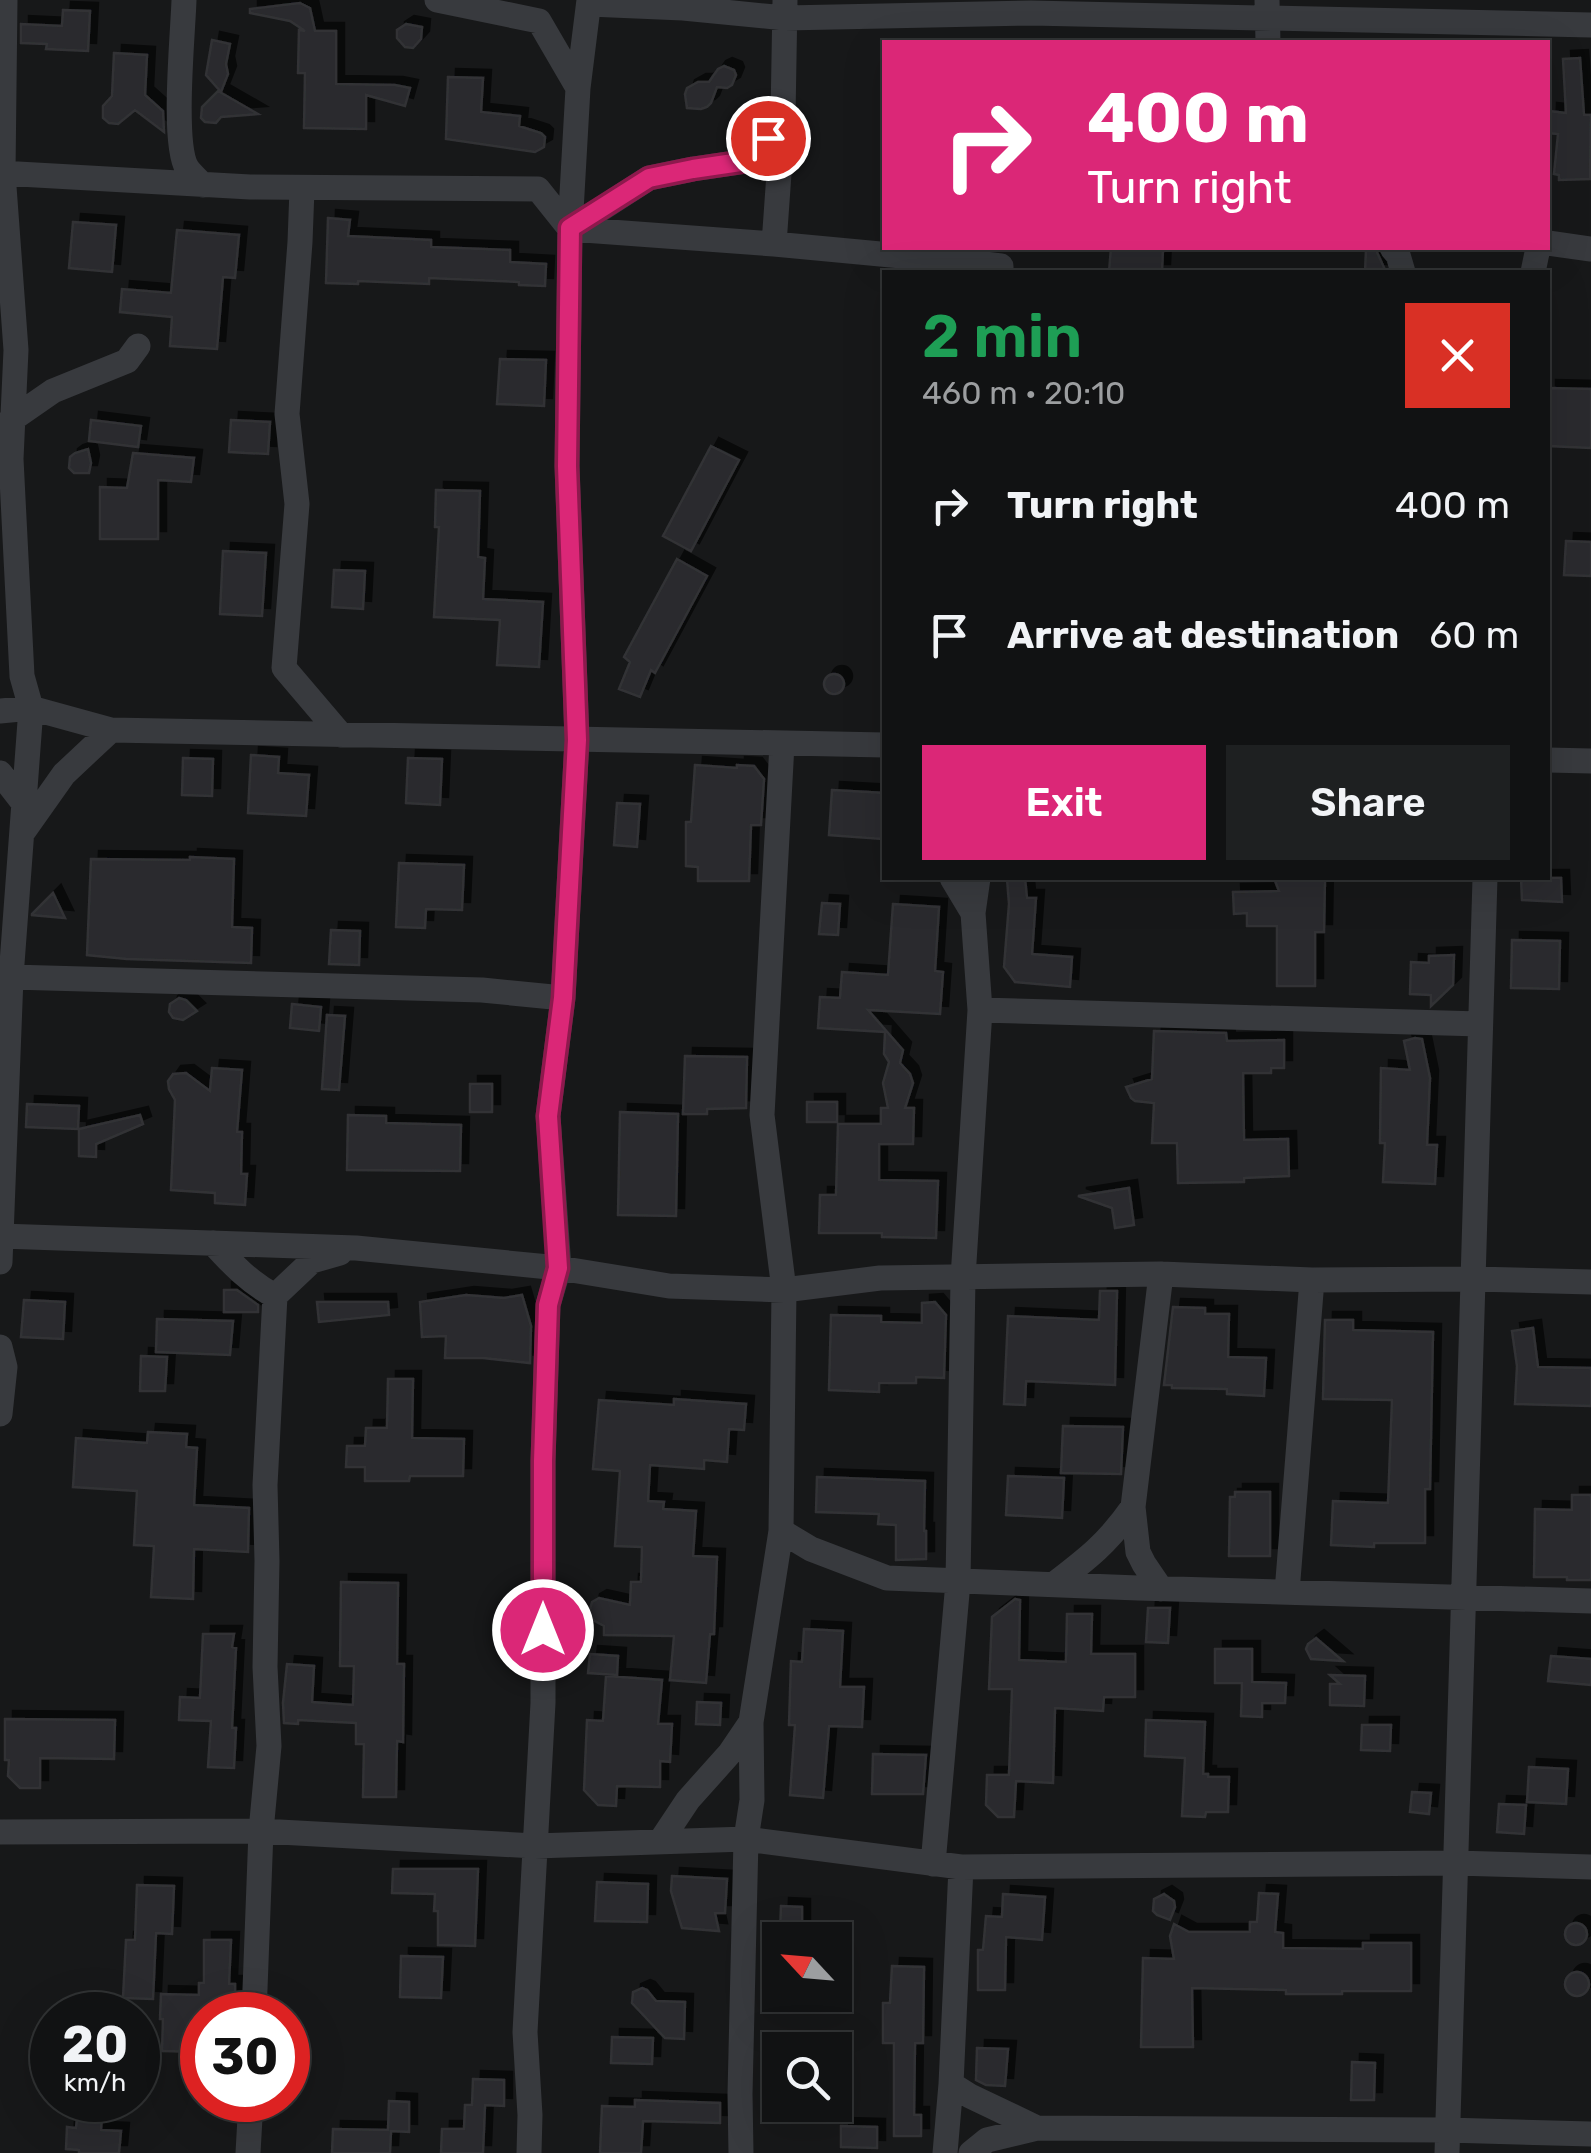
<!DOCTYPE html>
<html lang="en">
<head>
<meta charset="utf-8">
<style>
  :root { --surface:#111213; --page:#1e2021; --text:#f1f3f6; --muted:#9c9ea0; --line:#303233; --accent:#db2777 }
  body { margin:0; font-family:Rubik,sans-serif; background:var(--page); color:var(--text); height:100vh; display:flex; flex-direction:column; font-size:38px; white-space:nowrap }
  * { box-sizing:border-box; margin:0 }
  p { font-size:32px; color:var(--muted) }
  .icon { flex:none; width:55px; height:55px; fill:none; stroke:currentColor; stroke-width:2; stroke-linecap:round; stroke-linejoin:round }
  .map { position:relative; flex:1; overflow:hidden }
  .sheet { position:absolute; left:882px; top:270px; width:668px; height:610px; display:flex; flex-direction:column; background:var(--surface); border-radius:0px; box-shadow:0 10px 40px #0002,0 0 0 2px var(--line) }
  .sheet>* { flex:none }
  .hud { position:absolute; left:882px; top:40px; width:668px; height:210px; border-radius:0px; box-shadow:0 10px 40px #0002,0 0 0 2px var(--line); background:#db2777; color:#fff; overflow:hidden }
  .needle { width:65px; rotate:296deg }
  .tools { position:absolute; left:762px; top:1922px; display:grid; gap:20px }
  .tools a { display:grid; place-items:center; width:90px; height:90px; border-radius:0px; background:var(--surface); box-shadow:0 10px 40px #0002,0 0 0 2px var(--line); font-size:50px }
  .speed { position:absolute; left:30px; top:1992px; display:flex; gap:20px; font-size:50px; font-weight:700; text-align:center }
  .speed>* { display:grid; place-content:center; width:130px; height:130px; border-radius:50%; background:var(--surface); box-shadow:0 10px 40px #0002,0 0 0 2px var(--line); line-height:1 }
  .speed small { font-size:25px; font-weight:400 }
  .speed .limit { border:15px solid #d22; background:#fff; color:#111 }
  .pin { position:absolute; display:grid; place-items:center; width:85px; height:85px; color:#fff; margin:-42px; border:5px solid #fff; border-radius:50%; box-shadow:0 2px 10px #0007 }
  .me { position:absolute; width:110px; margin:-55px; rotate:0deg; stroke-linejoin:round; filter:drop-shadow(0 0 8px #0008) }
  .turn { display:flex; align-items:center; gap:35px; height:210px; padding:0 40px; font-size:45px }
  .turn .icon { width:130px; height:130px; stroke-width:2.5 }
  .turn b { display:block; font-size:70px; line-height:85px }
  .round { display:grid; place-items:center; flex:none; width:105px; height:105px; border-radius:0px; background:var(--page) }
  .overview { display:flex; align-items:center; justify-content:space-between; height:170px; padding:0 40px }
  h1 { font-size:60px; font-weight:600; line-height:75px; color:#1e9e55 }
  .button { display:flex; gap:20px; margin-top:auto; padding:20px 40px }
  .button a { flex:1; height:115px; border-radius:0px; background:var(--accent); color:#fff; font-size:40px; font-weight:600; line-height:115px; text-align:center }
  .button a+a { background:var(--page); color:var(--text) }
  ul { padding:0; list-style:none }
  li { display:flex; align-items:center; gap:30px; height:130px; padding:0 40px }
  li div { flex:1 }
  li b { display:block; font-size:38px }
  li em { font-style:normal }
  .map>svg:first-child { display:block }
</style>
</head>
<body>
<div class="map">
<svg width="1591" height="2153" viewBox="0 0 1591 2153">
  <defs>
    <filter id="shadow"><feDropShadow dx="8" dy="-8" stdDeviation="0" flood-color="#0009"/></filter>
  </defs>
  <rect width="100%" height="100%" fill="#171819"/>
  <path fill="#2a2b2d" stroke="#313235" stroke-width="2.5" filter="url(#shadow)" d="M300,3L310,8L315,31H336V84L395,85L410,88L405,106L366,95V129L304,128L305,73H298L299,30L305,31L290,21L250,13V9Z
    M63,10L90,11L88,51L46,49L47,44L21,43V24L62,26Z
    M406,24L422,27L421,39L413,48L405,47L397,38V30Z
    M212,40L230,44L226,64L228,74L221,92L206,75Z
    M114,53L147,55L145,95L163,111L164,132L135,110L118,124L109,123L103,118V106L112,96Z
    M1580,58L1584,115H1591L1590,179L1559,180V175L1554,174L1558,134L1548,133L1549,111L1566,113L1563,59Z
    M724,66L734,70L736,75L732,85L727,88L717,87L711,103L707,107L701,109L687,108L685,94L687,88L698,82H709L718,69Z
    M448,77L483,78L481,112L520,116L519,126L541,133L545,137L544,147L535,152L446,139Z
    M218,91L258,114L221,117L216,123L205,122L201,118L202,107Z
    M328,218L350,220L348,236L431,240V247L510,250V262L546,264L545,286L519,285V282L429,278V284L358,281V284L326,283Z
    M73,222L116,225L112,272L69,268Z
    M177,230L239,235L235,278L223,277L217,349L170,346L172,317L120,312L122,289L171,293Z
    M1111,248L1163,249L1162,272H1109Z
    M1366,250H1376L1386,272H1365Z
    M500,359L546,360L544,406L497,404Z
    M1548,388L1591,389V448L1548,446Z
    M91,420L141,426L138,447L89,441Z
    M231,420L270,422L268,454L229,452Z
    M711,446L739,460L691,551L663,536Z
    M88,449L91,463L89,473H74L69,468L70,457L75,453Z
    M133,453L194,458L191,482L158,480V539H100V487L127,488Z
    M436,490L480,491L478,557L485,558L483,599L543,602L539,667L497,665L500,620L434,617L439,527H435Z
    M1566,541L1591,542V576L1564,575Z
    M223,551L266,553L262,616L220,614Z
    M677,559L707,576L655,673L651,670L640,697L619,689L630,662L624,657Z
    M334,570L365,571L363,609L332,607Z
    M824 684a10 10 0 1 1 20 0a10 10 0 1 1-20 0Z
    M251,755L279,757L278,773L309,775L306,816L248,813Z
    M183,758L213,759L212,796L182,795Z
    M408,758L442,759L440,805L406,803Z
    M695,765L737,768V765L754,766L764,779L761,825H751L749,881H698V867L686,866V822H691Z
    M832,790L885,793L882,839L829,835Z
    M617,803L640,804L637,847L614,845Z
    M190,857L234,859L232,927L252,928L251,963L127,959L87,955L91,859L190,860Z
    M399,863L464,865L462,910L426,909L425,928L396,927Z
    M1025,878L1027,898H1036L1032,954L1072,957L1070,987L1015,982L1004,967L1009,904L1007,879Z
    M1274,878H1325L1324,932H1315V986H1277V926H1247V913L1234,914L1233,892L1279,891Z
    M1521,878H1561L1562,902L1522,900Z
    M53,893L65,918L32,915V914Z
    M822,903L840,904L838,935L819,934Z
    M893,904L939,907L935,971L943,972L940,1014L868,1010L903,1050L900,1063L910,1074L913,1083L905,1108H914L913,1144H879V1180L938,1181L936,1238L882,1237V1233H819L820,1195H836L838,1124H881V1108H888L883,1083L889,1062L884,1054L885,1032L818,1028L820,997L840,998L842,972L888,975Z
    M331,930L360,931L359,965L329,964Z
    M1512,940L1560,941L1559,989L1511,988Z
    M1454,955L1453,985L1431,1006V995L1410,994L1411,962L1429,963V956Z
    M179,998L186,1000L197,1011L183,1020L173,1018L169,1012L170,1004Z
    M292,1004L321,1007L319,1031L290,1028Z
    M327,1015L345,1016L339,1090L322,1089Z
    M1154,1031L1226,1033L1227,1041L1284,1040V1068H1271V1073H1243L1244,1140L1288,1139L1289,1176L1244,1178V1182L1178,1183L1177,1143H1152L1154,1103L1135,1101L1131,1098L1126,1087L1152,1079Z
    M1415,1038L1422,1039L1430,1078L1427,1145H1437L1435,1184L1383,1182L1385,1143H1380L1381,1068L1410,1070L1404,1041Z
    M685,1056L747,1057L746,1108L707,1109V1114H683Z
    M212,1068L242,1070L237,1132H242L241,1174H247L245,1205L215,1203V1193L171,1190L175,1100L169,1089L168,1081L173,1074L186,1073L210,1091Z
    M470,1084H492V1112H470Z
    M807,1102H837V1122H807Z
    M27,1104L79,1106L78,1129L26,1127Z
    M620,1112L678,1114L676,1216L618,1215Z
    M140,1115L143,1124L96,1144V1157L79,1156V1129Z
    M348,1115L386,1116V1123L461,1125L460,1171L347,1170Z
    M1129,1188L1134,1225L1115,1228L1112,1208L1078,1196Z
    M224,1290H237L258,1305V1312H224Z
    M1100,1291H1117L1115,1385L1026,1381L1025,1405L1004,1404L1008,1316L1099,1320Z
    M466,1295L504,1298L522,1295L531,1326L530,1363L483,1358H445L446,1336L422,1337L420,1302Z
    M24,1300L65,1302L63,1339L21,1337Z
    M317,1302H388L389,1315L319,1322Z
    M935,1302L946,1315L944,1378L916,1377V1383H879V1392L829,1390L831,1315L881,1316V1322L922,1323V1303Z
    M1173,1307L1205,1308V1314H1229L1228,1357L1266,1358L1264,1396L1227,1394V1389L1172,1388V1385H1164Z
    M157,1319L233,1321L230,1355L156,1352Z
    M1325,1320H1353V1330L1433,1332L1430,1489H1425V1543H1374V1547L1331,1545L1333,1501L1388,1503L1392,1400L1323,1399Z
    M1533,1328L1538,1367L1591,1368V1406L1515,1404L1517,1366L1512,1331Z
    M141,1356L167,1357L165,1391H140Z
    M388,1379H413L412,1438L464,1439L463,1476H410L409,1481H365V1467H346L347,1446H365L366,1428H387Z
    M674,1399L746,1404L744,1430L729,1429L727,1462L704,1460V1469L650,1465L648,1501L664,1502L663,1509L696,1511L693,1556L717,1557L714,1634H710L706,1683L670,1680L674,1636L604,1635V1626L593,1620L589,1613L592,1602L599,1598L630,1605L631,1582H641L642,1547L615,1546L620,1471L593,1469L599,1400L674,1405Z
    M1063,1426L1123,1427L1121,1474L1061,1473Z
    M148,1432L187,1434L186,1447L197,1448L194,1505L249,1508L248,1552L194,1549L193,1599L151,1597L154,1546L134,1545L137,1491L73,1487L76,1438L147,1443Z
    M1008,1476L1064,1478L1062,1518L1006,1515Z
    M817,1477L925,1481L924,1531H926V1559L896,1560V1525L878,1524L879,1514L816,1512Z
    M1235,1492H1270V1556H1229L1230,1497H1235Z
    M1572,1495H1591V1580H1567V1577H1534L1535,1509L1572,1510Z
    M341,1582L398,1583L397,1664H404L403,1742L397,1741L396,1797H363L364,1744H356V1723L298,1720V1724L284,1723L283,1703L287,1664L314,1666L312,1702L353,1705L354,1666H340Z
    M1015,1599L1020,1600L1019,1660L1066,1662L1067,1614H1092L1091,1654H1135V1697H1104L1103,1711L1055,1708L1053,1783L1016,1781L1014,1817H998L986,1805L987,1775H1009L1012,1689H989L992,1617Z
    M1148,1608H1170L1168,1643L1146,1642Z
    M804,1629L843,1631L840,1687H864L862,1727L829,1726L823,1798L790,1795L795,1725H789L791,1661L802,1662Z
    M203,1634H234L232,1647L236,1648L232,1728H236L234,1768L208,1767L211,1721L179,1720L180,1697L200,1698Z
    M1316,1638L1343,1661L1311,1659L1306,1649L1308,1644Z
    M1215,1649H1252V1682L1286,1683L1285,1703H1262V1717L1241,1716L1242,1683H1215Z
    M590,1654L618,1656L617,1675L588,1673Z
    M1551,1656L1591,1659V1685L1548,1681Z
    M1330,1675L1365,1676L1364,1706L1330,1705V1684H1340Z
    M606,1676L662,1680L658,1724H672L670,1762L660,1761V1787L617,1786L616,1806L598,1805L584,1790L587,1720L603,1721Z
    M697,1702L721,1703L720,1725L696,1724Z
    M5,1719L115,1720L114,1759L40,1758V1788H20L8,1776L9,1760H5Z
    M1146,1720L1205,1722L1203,1774H1208V1777H1229L1228,1812H1206L1205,1817L1182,1816L1185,1758L1145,1756Z
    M1362,1725H1391L1390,1751L1361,1750Z
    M873,1754L926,1755L923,1794H872Z
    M1529,1767L1568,1769L1566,1804L1527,1802Z
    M1412,1792L1431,1793L1429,1814L1410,1812Z
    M1499,1804L1526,1805L1524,1834L1497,1832Z
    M393,1869H478L475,1946L438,1945V1911H434L435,1894L392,1893Z
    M672,1876L727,1879L725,1913H715L719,1931L682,1928L671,1891Z
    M597,1882L648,1884L647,1922L595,1921Z
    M137,1885L174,1886L172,1934L156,1933L153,1999L123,1998L126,1940H135Z
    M1259,1893L1278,1894L1275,1932L1283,1933V1948L1363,1949V1943H1411V1991H1342V1994H1286V1990L1192,1988L1193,2047H1141L1143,1958L1174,1959L1170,1936L1174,1924L1189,1932H1250V1922H1257Z
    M1003,1894L1045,1897L1042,1940L1006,1937L1005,1990H978V1950H983L986,1916L1002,1917Z
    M1164,1894L1174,1901L1175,1907L1170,1920L1157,1915L1153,1911L1154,1899Z
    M781,1906L802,1907V1932H780Z
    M1565 1934a11 11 0 1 1 22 0a11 11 0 1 1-22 0Z
    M204,1940H231L229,1984H235V2015H202V2052L162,2051L163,2019H160L161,1994L199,1995V1983H204Z
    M401,1956L443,1957L441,1998L400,1997Z
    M892,1966L924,1967L923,2043H915L914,2115H921V2136H894V2043H883V2003H890Z
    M1565 1984a12 12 0 1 1 24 0a12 12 0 1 1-24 0Z
    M642,1988L647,1990L656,2001L685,2002L684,2039L665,2038L632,2003L633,1992Z
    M612,2037L653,2038L652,2064L611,2063Z
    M977,2048L1008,2049L1005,2086L986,2085L976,2080Z
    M1352,2062L1375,2063L1374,2100H1351Z
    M473,2079L504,2080V2106L485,2105L483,2153H441L442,2129H464L465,2105H472Z
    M79,2100H103L101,2130L121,2131L119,2153H79V2150L66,2149L67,2127L76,2128Z
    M635,2100L720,2103V2123L643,2121L641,2153H600L602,2106L635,2107Z
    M389,2101L409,2102V2132L391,2131L390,2153H332L333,2129L388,2130Z
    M841,2126L877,2127V2148L841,2147Z"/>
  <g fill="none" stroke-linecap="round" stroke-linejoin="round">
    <path stroke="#383a3e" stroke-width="25" d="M184,0C183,33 172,143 187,168C191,174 198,180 203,185
      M437,0L539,21L578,88
      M1267,0L1268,42
      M589,4L683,8L785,18L1031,13L1591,25
      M0,173L250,187L538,189L570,229L774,244L976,263L1001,266V272
      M302,189L300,242L287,414L297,504L284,668L341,735
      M570,229L649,178L693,169L754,160L783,117
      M1548,243L1591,249
      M774,244L783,117L785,0
      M1392,248L1398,255L1403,272
      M1533,272L1538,248
      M4,425L53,391L127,361L138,346
      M0,711L31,708L111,730L885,745
      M1548,760L1591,761
      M0,773L25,805
      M23,832L64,774L111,730
      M952,878L973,913
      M11,977L482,990L563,998
      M980,1010L1480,1024
      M0,1236L356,1248L559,1268L669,1286L784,1290L880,1278L1161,1274L1312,1280L1473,1279L1591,1282
      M213,1243C232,1264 250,1283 275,1296L265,1485L267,1561L265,1667L269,1746L261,1831L254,2015
      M0,1262L11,977L31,708L22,676L11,459L16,350L3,173L5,0
      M1161,1274L1133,1507L1138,1552L1144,1564L1161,1589
      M275,1296L312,1261L340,1253
      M0,1347L5,1367L0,1414
      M781,1531L811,1549L887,1578L1138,1588L1591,1601
      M1053,1585C1087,1559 1108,1543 1133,1507
      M1287,1592L1312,1280
      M0,1832L261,1831L535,1846L746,1839L961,1867L1455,1863L1591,1867
      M660,1842L688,1800L730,1753L751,1722L781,1531L784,1290L762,1115L782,744
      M933,1864L958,1582L963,1278L980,1010L973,913L978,878
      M951,2084L970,2096L1037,2128
      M248,2153L251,2100
      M529,2153L530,2115L525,2032L543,1703V1461L548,1305L559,1268L548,1116L563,998L577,739L567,466L570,229L578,88L589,0
      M741,2153L740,2094L746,1839L752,1800L751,1722
      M945,2153L951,2084L961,1867
      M971,2153L987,2140L1037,2128L1447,2130L1591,2134
      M1447,2153L1485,878"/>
  </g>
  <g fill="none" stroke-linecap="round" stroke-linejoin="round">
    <g stroke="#8e194d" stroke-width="25">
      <path id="route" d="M543,1630V1461L548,1305L558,1268L548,1116L563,998L577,740L567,466L570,228L649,178L693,169L754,160L768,138"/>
    </g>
    <use href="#route" stroke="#db2777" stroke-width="18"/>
  </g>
</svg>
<div class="tools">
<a><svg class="needle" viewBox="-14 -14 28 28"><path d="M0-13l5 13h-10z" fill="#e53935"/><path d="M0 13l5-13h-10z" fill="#9c9ea0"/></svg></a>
<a><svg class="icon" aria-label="search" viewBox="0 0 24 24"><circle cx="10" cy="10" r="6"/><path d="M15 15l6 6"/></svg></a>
</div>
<div class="speed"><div>20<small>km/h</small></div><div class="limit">30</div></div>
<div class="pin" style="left:768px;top:138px;background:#d93025"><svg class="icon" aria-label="arrive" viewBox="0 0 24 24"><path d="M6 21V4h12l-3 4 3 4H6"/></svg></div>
<svg class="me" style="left:543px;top:1630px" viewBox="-20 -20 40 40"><circle r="17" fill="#db2777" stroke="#fff" stroke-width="3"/><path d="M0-11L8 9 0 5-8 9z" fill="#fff"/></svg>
<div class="hud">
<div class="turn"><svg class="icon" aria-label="right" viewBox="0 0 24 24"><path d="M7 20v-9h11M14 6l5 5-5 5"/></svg><div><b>400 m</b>Turn right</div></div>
</div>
<section class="sheet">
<div class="overview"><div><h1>2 min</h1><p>460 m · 20:10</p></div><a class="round" style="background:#d93025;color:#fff"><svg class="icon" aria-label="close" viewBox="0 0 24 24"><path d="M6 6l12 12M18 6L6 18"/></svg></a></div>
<ul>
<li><svg class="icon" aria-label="right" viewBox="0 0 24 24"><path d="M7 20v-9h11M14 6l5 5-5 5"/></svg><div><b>Turn right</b></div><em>400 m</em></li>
<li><svg class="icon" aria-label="arrive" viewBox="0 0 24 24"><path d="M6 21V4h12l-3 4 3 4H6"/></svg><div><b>Arrive at destination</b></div><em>60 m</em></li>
</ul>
<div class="button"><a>Exit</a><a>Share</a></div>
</section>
</div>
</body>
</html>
